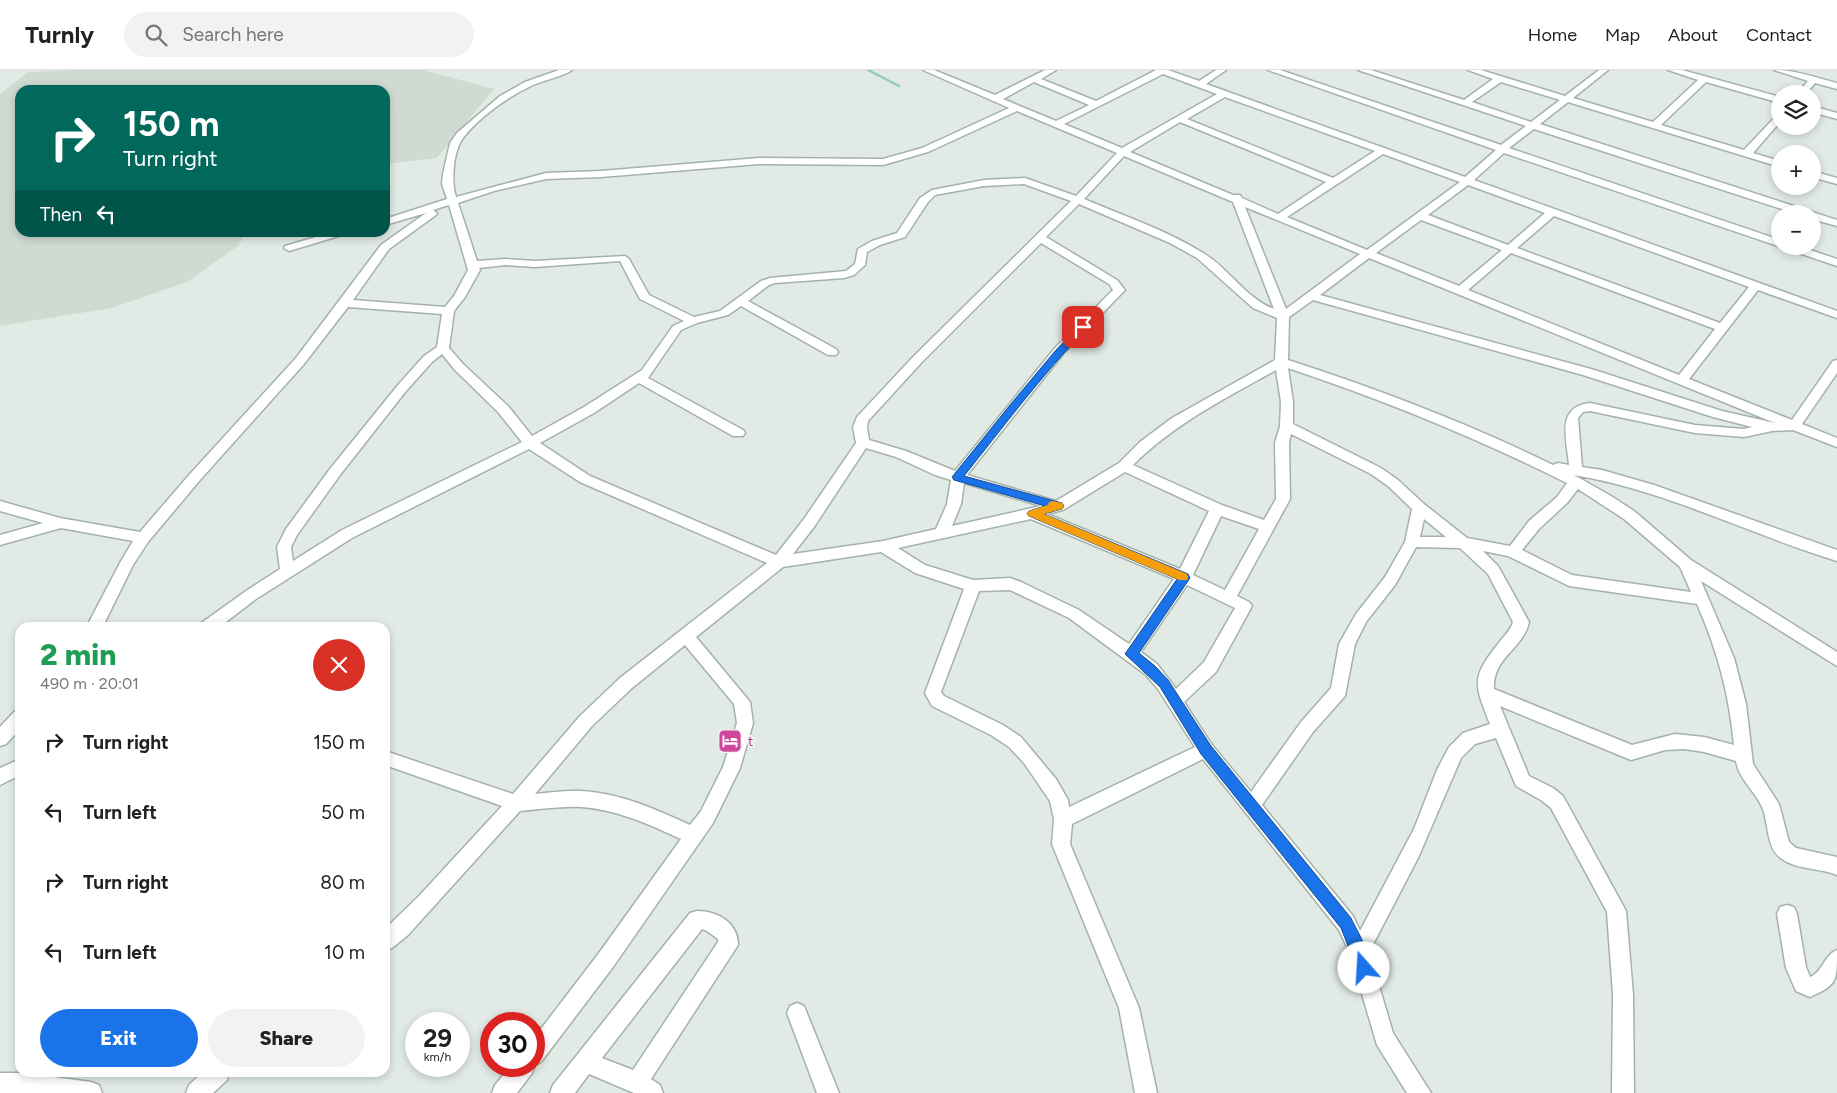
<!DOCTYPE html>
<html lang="en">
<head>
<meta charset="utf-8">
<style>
  :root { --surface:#fff; --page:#f2f2f2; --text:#202124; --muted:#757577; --line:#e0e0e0; --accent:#1a73e8 }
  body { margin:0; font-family:Figtree,sans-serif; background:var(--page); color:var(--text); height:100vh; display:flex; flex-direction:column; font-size:19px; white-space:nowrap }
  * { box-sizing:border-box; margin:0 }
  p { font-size:16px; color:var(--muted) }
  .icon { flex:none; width:28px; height:28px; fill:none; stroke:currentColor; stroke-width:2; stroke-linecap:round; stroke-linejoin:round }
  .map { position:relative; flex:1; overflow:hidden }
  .details { position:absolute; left:15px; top:552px; width:375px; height:455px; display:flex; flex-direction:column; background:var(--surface); border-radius:15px; box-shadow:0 2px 8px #0003 }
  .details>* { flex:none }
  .hud { position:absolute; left:15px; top:15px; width:375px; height:152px; border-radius:15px; box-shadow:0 2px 8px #0003; background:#00695c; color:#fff; overflow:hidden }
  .fabs { position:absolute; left:1771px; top:15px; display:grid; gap:10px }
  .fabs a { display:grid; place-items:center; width:50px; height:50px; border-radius:50%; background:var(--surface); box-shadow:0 2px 8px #0003; font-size:25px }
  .speed { position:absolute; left:405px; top:942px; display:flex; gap:10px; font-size:25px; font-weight:700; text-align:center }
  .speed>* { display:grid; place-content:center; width:65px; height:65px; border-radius:50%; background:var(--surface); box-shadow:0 2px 8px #0003; line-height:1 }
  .speed small { font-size:12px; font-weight:400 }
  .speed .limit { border:8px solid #d22; background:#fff; color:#111 }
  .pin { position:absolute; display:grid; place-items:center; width:42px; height:42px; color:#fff; margin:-21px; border-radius:10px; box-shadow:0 2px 8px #0006 }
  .me { position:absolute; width:55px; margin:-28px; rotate:341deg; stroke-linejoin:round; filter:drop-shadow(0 0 4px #0008) }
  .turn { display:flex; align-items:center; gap:18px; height:105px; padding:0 25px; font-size:22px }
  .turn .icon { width:65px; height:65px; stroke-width:2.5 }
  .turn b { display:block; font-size:35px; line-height:42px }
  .then { display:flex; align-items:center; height:48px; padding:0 25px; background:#0003; gap:10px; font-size:19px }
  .round { display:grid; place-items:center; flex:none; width:52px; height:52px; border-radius:26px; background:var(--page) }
  .head { display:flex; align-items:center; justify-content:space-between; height:85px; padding:0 25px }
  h1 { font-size:30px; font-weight:800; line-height:38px; color:#1e9e55 }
  .action { display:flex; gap:10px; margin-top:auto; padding:10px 25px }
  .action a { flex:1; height:58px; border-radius:30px; background:var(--accent); color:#fff; font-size:20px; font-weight:800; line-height:58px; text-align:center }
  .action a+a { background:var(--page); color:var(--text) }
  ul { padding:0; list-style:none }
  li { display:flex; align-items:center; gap:15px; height:70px; padding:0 25px }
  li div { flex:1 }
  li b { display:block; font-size:19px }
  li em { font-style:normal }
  header { display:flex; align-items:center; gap:30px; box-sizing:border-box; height:70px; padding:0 25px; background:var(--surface); border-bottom:1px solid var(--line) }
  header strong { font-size:24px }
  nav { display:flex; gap:28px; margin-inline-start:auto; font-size:18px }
  .search { width:350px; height:45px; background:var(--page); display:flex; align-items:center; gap:12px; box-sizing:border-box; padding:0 18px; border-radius:28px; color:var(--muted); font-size:19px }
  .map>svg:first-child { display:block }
</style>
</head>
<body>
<header>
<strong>Turnly</strong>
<div class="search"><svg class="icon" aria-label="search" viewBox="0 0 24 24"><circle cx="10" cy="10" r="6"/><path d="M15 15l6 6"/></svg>Search here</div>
<nav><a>Home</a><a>Map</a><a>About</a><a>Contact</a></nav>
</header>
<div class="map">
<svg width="1837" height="1023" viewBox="0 0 1837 1023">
  <rect width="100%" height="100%" fill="#e1eae4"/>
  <path fill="#cfdad2" d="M76,0H423L494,19L437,88L385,94V20H20V162L245,163L239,175L187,212L111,238L0,256V24L28,2Z"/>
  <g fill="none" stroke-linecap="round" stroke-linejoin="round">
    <path stroke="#8cccc6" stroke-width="2.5" d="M868,0L899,16"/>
    <g stroke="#a4b2aa" stroke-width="3">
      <path id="minor" d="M559,0H572C564,6 544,10 533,15C509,26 479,47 463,68C453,81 451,112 456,127L546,103L601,101L759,88L883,89L922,78L1009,38L923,0H934L995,25L1045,0H1056L1041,9L1096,31L1156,0H1168L1199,11L1216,0H1226L1206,14L1465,107L1496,80L1268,0H1280L1501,75L1526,56L1358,0H1371L1464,30L1493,9L1468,0H1481L1565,26L1599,0H1608L1573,28L1653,52L1698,10L1668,0H1682L1780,27V33L1706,12L1661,55L1744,80L1777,45L1780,44V52L1753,83L1780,91V97L1568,32L1540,54L1837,150V156L1812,149V144H1797L1534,59L1509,78L1780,170V176H1798L1837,189V196L1504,83L1474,110L1837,241V248L1758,220L1689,309L1792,350L1833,291L1837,290V303L1802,354L1837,368V377L1793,360L1772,361L1744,367L1695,363L1590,341L1583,342L1578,348L1582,397L1602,400L1654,415L1837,480V491C1749,464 1665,420 1574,405L1611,426L1634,441L1691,490L1837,582V596L1701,511L1734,588L1746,634L1753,694L1779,734L1789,772L1796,778L1837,787V805C1820,798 1798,800 1782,789C1766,779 1769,753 1762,737C1755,721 1738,708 1736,691L1704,682L1684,679L1665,680L1631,690L1500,636L1529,706L1553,718L1563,726L1626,841L1633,925L1634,1023H1612L1613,925L1607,842L1551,738L1541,730L1516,716L1496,668L1475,674L1461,688L1418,788L1369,882L1393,963L1431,1023H1407L1377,975L1350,883L1339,860L1203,689L1072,754L1070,774L1139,938L1157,1023H1135L1119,938L1052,774L1054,749L1050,731L1024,693L1009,677L991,665L932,636L925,623L964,519L915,503L881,482L783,497L696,567L750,632L753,653L740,698L713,753L613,897L541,992L535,995L532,1003L517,1023H492L495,1015L511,996H534V968L599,883L681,769C648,754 618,740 582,737C562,736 541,739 520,741L408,865L392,878L385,881V859L419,826L502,736L385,695V681L513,724L580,646L620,608L767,493L580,412L529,379L352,468L256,529L218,558H198L200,554L246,521L280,499L277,477L286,459L330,399L398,315L424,286L437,277L442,244L348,237L304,294L200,410L148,472L133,495L102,558H86L120,493L133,471L61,458L0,475V465L43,453L0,441V431L60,448L140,462L190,404L296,288L381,175L426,143L385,155V149L447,129L442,114L443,104L450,73L457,63L500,26L525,12ZM1163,4L1217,24L1122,78L1064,54ZM1034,12L1089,35L1056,51L1003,29ZM1501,12L1560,30L1531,52L1472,32ZM1225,27L1375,81L1333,108L1187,49ZM1017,41L1117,83L1076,126L1025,108L984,110L932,120L920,128L897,163L872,171L858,179L855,194L846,201L770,208L761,211L720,241L694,247L649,225L629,189L625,186L535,191L505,189L477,191L458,133L494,121L546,109L601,107L759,94L883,95L928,82ZM1180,52L1326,112L1278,144L1242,128L1240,125H1233L1130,82ZM1383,84L1460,112L1367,180L1287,147ZM1124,86L1233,132L1274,239C1245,228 1229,198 1203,183C1166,160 1124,146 1084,129ZM1024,114L1071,131L913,287L857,347L853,357L856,373L804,449L776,485L590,406L540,373L594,343L639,313L733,366H743L745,363L743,360L648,308L681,260L697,253L728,245L741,236L828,285H836L838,282L836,279L748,231L769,215L775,213L844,208L854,205L865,195L867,182L880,175L905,167L928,132L935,125L984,116ZM1468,115L1545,143L1508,175L1428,145ZM1079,134L1170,173L1197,188L1253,238L1277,248L1275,290L1172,348L1140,372L1119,393L1056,431L967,405L1063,284L1125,220L1117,210L1046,167ZM449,135L468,200L454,226L445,237L353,230L389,179L436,145L437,143L433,140ZM1245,137L1360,184L1286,239ZM1554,146L1749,217L1720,253L1517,178ZM1421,150L1502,180L1459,216L1376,183ZM1041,173L1109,214L1113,220L1055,278L955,401L906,381L869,370L867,357L868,351L921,293ZM1511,183L1715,259L1679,305L1468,220ZM1369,188L1775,353L1722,341L1591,299L1320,225ZM620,191L640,229L684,251L673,256L642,300L584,337L532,366L508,336L463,294L449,278L454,241L465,227L480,200L479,198L505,195L535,197ZM1313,230L1583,305L1713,347L1752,357L1744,359L1695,355L1590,333C1555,337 1567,369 1569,395L1558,393L1553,395C1467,353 1378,319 1288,290L1289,247ZM442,284L455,300L498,342L522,372L342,460L293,491L291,477L297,465L340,405L406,321L432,292ZM1288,298C1384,330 1477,368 1567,413L1557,427L1529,451L1510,476L1467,468L1424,434L1398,410L1381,398L1293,354V332ZM1276,300L1281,332L1280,356L1275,373L1276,429L1264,450L1222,435L1133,395C1174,354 1226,328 1276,300ZM1291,364L1371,404L1388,416L1412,439L1405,472L1385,507L1356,544L1339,574L1331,618L1301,652L1251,722L1212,675L1184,632L1216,602L1252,536L1249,532L1237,526L1290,429L1289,373ZM866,378L896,387L935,405L951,410L947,434L936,459L883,471L793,484L814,457ZM1125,402L1209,441L1180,499L1047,444L1063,440ZM964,413L1041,436L952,456L961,434ZM1578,419L1624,449L1680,497L1691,522L1572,505L1522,480L1539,459L1567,433ZM1221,446L1259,459L1225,520L1193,505ZM1031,449L1174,509L1129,574L1079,540L1021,512L1010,508L973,510L925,495L898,478ZM1424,449L1446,467H1420ZM1416,477L1460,478L1488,504L1513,552C1511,560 1503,567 1498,574C1470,609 1475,615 1490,654L1463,663L1449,677L1437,700L1414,759L1360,861L1353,846L1262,735L1313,662L1345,626L1355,574L1366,552L1395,515ZM1483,481L1508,486L1569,516L1697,534C1718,582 1729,624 1734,675L1704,667L1675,664L1632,675L1494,619C1492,588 1524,578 1529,552L1498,496ZM1187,515L1235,538L1204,592L1176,619L1157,594L1141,582ZM1010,520L1069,548L1145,604L1158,619L1195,677L1069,737L1068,730L1056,709L1021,667L1003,655L944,626L941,622L979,521ZM685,575L734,634L737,653L723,697L701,741L690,755C655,739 620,723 581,721C566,720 550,723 535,724L592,656L632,618Z
        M1774,0C1796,0 1816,8 1837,13V19L1815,13L1806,24H1797L1808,11Z
        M1812,36L1837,43V49L1812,42Z
        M1812,101L1837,108V114L1812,107Z
        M333,162H352L289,181L284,178L285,176Z
        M20,640V659L6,674L0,676V657L14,642Z
        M20,689V705L0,715V698Z
        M1787,835L1794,837L1797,844L1806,897L1810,907C1823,902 1824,885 1837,880C1837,912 1837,915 1810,927L1796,921L1786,898L1777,844L1780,837Z
        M697,841C718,841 738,853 738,875L651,1009L660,1015L663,1023H634L589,1004L575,1023H550L553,1015L577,985L690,843ZM702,859L707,861L718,869V872L633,1000L602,988Z
        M797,933L804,936L839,1023H817L787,943L790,936Z
        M203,1002H229L227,1010L213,1023H186L189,1015Z
        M0,1003H23L91,1012L99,1015L102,1023H0Z"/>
    </g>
    <use href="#minor" fill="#fff" fill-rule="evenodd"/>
  </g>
  <path fill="#1a73e8" stroke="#114b97" d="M1083,254L1086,255V259C1042,305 1004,356 964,406L1062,433L1064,436L1062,439L1044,444L1188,504L1190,508L1188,511L1139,583L1155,596L1168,610L1211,676L1351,848C1357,861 1375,890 1369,904L1364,906L1359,904L1341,858L1201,684L1160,617L1125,584L1177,509L1029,446L1027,444L1029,441L1045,436L954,410L952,407L1010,335L1056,280L1080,255Z"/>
  <path fill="#f59e0b" d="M1053,431L1062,433L1064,436L1062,439L1044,444L1187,504L1188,507L1187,510H1179L1029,446L1027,444L1029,441L1048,435L1049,432Z"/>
  <defs>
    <g id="hotel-square" transform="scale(1.25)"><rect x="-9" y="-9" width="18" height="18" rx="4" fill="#d1479c" stroke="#f1f7f3"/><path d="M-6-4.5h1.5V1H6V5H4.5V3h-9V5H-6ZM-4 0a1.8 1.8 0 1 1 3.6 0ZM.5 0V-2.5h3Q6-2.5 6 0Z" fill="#fff"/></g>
  </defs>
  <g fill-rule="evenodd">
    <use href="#hotel-square" x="730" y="671"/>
  </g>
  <g text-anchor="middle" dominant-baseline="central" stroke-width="4" stroke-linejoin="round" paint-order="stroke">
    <g font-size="14" fill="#b23c85" stroke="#f1f7f3" text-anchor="start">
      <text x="748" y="671">t</text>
    </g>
  </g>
</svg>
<div class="fabs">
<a><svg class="icon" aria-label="layers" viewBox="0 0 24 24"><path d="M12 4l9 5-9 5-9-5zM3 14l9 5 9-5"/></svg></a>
<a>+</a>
<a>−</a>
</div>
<div class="speed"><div>29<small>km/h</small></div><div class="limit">30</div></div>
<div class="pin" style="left:1083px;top:257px;background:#d93025"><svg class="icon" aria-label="arrive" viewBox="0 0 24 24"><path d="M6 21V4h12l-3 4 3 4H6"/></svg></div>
<svg class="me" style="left:1364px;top:898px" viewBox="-20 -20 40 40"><circle r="19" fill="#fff"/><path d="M0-13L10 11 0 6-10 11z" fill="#1a73e8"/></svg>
<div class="hud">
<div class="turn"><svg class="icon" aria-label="right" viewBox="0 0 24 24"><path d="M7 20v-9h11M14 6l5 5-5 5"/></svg><div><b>150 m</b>Turn right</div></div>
<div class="then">Then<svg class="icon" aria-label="left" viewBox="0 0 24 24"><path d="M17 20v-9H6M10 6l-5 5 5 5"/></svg></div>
</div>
<section class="details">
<div class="head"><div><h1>2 min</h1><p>490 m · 20:01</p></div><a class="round" style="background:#d93025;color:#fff"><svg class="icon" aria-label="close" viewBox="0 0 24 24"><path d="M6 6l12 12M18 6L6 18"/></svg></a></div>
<ul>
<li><svg class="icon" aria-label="right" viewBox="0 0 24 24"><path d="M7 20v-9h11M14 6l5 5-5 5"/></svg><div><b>Turn right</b></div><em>150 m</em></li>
<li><svg class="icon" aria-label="left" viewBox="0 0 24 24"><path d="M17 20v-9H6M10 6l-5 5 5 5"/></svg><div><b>Turn left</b></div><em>50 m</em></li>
<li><svg class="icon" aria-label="right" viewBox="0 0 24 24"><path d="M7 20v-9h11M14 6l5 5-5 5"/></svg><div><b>Turn right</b></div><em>80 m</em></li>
<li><svg class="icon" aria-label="left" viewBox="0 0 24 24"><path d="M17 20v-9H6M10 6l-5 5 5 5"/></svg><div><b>Turn left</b></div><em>10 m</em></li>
</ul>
<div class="action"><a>Exit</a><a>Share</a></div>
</section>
</div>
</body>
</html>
